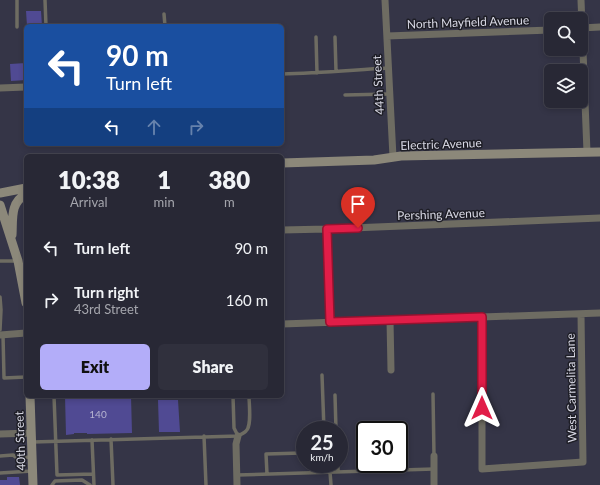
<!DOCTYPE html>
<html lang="en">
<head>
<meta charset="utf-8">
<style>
  :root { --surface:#282835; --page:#30303d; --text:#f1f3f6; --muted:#a5a6ad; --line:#444450; --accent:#b3adf9 }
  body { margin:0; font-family:Lato,sans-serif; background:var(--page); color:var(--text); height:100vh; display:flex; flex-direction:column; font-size:15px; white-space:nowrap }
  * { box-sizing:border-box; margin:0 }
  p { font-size:13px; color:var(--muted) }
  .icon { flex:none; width:22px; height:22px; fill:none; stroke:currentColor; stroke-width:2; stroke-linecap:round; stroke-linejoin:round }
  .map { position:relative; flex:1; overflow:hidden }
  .drawer { position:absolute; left:24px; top:154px; width:260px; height:244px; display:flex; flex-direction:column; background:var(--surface); border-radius:6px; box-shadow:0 2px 6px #0003,0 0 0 1px var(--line) }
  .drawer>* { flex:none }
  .hud { position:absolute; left:24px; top:24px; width:260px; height:122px; border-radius:6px; box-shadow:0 2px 6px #0003,0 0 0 1px var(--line); background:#1a4fa0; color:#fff; overflow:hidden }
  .tools { position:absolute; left:544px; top:12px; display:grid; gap:8px }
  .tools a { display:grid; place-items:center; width:44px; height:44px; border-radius:6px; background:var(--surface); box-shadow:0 2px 6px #0003,0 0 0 1px var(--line); font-size:20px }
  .speed { position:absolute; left:296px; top:421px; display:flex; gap:8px; font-size:20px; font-weight:700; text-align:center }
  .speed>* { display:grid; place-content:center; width:52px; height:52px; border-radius:50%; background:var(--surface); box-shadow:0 2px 6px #0003,0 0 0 1px var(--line); line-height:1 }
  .speed small { font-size:10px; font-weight:400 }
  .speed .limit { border:2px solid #111; border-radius:6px; background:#fff; color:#111 }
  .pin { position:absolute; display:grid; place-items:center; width:34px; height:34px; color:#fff; margin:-41px -17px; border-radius:50% 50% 50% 0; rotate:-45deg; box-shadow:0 0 4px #0007 }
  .pin .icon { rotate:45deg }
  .me { position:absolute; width:44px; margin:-22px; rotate:0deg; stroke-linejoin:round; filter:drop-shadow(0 0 3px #0008) }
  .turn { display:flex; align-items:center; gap:14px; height:84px; padding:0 16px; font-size:18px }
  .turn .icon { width:52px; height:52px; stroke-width:2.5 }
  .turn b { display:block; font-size:28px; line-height:34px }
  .lanes { display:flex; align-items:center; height:38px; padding:0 16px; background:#0003; justify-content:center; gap:20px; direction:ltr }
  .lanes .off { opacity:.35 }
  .eta { display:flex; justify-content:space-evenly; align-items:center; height:68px; text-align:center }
  .eta b { font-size:24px; font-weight:800; line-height:28px }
  .primary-button { display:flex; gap:8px; margin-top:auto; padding:8px 16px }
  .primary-button a { flex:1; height:46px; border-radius:6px; background:var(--accent); color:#111; font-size:16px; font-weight:800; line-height:46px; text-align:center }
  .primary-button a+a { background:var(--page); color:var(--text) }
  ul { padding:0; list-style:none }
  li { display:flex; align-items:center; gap:12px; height:52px; padding:0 16px }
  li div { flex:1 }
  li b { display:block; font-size:15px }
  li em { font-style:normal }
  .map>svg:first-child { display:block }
</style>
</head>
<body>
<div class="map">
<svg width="600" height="485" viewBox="0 0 600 485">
  <rect width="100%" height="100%" fill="#353547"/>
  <path fill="#504a93" d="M26,11H41L42,26H27Z
    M26,63V80L11,81L10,64Z
    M65,396H131L132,433L87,434V433H74V434L66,435Z
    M158,400H178L180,432H159Z
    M7,477H19L20,485H0V480H7Z"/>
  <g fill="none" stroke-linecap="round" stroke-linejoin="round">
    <path stroke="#6e6c62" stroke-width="3.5" d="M17,0V27
      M45,0L46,26
      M164,14L165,26
      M316,37L317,73
      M335,37L336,71
      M282,74C317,73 353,70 388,68
      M345,95L389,94
      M0,261H17
      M0,297L1,310L0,330
      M3,335L4,378L26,377
      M322,375L324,430
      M433,394L434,456
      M335,395L336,430
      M54,396L57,475L93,474
      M233,396L234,428L238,436
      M204,436L206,485
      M111,439L113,485
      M92,440L94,485
      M33,442L238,436C240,435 244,433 246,431C252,426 249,404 249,396
      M0,456L13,455L17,458L31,457
      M325,464V472
      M338,464V472
      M330,472L331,485
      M0,473L32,471
      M267,474L266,454L302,453
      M237,475L434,469
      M52,485L55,481L82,480L90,485"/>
    <path stroke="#6e6c62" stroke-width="7" d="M385,0L393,157
      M581,0L587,152
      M581,28L600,27
      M387,36L551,30
      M0,88L26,87
      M327,229L330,322
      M282,230L327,229L600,218
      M482,317V469L583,462L581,314
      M390,320L391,370
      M282,324L600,313
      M0,335L26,333
      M0,434L31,433
      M434,456V485
      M237,485L236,444L238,436"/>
    <path stroke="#8c887a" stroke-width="9" d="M282,163L374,160L401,156L600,152
      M0,193L26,188
      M0,205L18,261L26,303
      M12,235C13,218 10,203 26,194
      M30,396L33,485"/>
  </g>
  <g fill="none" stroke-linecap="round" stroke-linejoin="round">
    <g stroke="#92132f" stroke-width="10">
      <path id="route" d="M358,228L327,229L330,322L482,317V408"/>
    </g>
    <use href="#route" stroke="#e11d48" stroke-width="7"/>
  </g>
  <g text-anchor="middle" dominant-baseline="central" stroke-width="3" stroke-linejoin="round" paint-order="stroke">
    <g font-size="10" fill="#b6b4d0">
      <text x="98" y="414">140</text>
    </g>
    <g font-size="12" fill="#d8d8e4" stroke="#1e1e26">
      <text transform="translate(468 22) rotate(-2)">North Mayfield Avenue</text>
      <text transform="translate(378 85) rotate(-93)">44th Street</text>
      <text transform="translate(441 144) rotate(-2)">Electric Avenue</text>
      <text transform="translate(441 214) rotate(-2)">Pershing Avenue</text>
      <text transform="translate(571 388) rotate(-91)">West Carmelita Lane</text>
      <text transform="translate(20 441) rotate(-92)">40th Street</text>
    </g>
  </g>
</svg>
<div class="tools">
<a><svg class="icon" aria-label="search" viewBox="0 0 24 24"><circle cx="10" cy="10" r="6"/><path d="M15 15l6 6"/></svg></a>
<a><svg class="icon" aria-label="layers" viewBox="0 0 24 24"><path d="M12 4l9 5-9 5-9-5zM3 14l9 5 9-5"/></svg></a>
</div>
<div class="speed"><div>25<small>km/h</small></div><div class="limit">30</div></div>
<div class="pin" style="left:358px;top:228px;background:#d93025"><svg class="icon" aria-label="arrive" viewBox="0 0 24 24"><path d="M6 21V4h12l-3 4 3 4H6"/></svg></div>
<svg class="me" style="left:482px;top:408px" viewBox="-20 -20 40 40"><path d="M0-17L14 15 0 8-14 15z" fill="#e11d48" stroke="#fff" stroke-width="4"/></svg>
<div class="hud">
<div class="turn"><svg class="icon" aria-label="left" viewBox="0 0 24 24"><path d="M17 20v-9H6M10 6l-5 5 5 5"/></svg><div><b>90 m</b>Turn left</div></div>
<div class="lanes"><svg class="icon" aria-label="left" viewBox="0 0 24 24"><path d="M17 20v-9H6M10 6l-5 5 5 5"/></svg><svg class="icon off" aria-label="ahead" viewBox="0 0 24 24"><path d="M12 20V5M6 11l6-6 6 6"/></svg><svg class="icon off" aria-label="right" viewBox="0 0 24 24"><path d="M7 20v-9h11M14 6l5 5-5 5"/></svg></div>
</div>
<section class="drawer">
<div class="eta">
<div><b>10:38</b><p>Arrival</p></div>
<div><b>1</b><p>min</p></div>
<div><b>380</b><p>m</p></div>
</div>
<ul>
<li><svg class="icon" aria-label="left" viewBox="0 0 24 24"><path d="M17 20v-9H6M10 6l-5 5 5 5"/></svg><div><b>Turn left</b></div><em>90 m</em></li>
<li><svg class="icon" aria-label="right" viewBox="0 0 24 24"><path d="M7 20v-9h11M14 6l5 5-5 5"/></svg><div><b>Turn right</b><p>43rd Street</p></div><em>160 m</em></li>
</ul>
<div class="primary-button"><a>Exit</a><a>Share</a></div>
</section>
</div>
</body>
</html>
